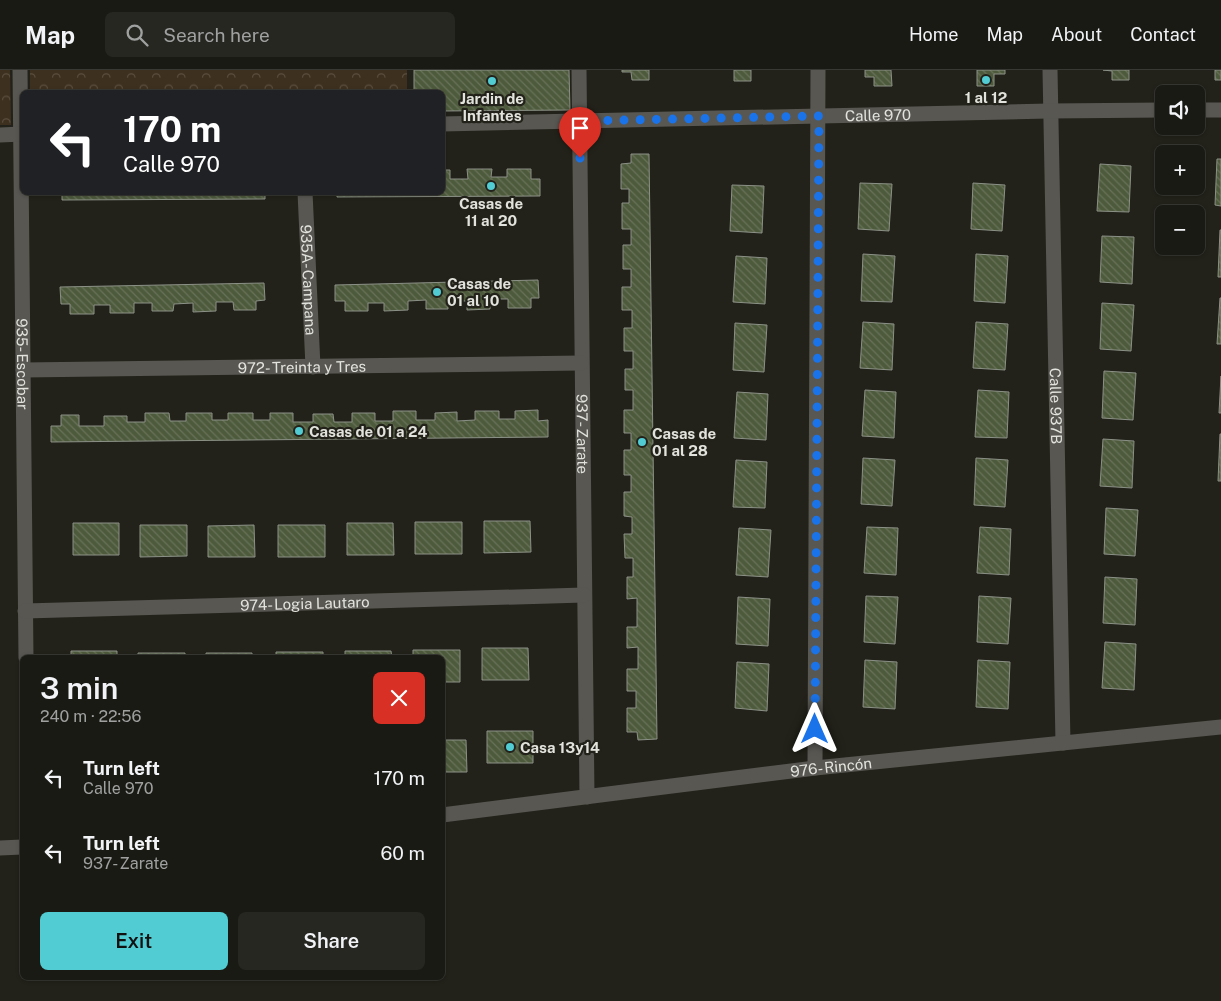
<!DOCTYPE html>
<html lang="en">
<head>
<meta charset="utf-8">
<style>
  :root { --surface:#1a1a14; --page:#272722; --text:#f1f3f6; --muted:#9fa1a0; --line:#383834; --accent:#51ccd2 }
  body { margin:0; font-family:"Public Sans",sans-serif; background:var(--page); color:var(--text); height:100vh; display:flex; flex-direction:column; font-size:19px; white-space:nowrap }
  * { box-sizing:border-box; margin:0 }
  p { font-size:16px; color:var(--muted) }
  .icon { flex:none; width:28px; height:28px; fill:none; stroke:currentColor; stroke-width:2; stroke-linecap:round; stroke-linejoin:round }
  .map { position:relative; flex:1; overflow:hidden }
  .panel { position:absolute; left:20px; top:585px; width:425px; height:325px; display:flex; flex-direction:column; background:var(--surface); border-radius:8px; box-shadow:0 1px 4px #0004,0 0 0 1px var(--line) }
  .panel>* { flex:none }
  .banner { position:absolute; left:20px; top:20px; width:425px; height:105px; border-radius:8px; box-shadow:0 1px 4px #0004,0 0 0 1px var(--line); background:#202124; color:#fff; overflow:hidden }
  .fabs { position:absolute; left:1155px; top:15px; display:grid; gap:10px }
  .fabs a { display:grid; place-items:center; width:50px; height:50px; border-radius:8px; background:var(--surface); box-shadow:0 1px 4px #0004,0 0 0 1px var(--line); font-size:25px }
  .pin { position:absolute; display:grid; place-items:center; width:42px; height:42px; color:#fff; margin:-51px -21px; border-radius:50% 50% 50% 0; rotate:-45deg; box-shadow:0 0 5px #0007 }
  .pin .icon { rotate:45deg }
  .me { position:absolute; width:55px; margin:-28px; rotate:0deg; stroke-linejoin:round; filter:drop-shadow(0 0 4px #0008) }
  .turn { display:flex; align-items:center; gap:18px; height:105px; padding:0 20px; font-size:22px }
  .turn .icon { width:65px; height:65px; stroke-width:2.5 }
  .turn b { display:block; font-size:35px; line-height:42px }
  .round { display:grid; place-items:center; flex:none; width:52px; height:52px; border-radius:8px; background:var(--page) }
  .summary { display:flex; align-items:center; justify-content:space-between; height:85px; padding:0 20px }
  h1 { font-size:30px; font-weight:600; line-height:38px }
  .action { display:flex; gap:10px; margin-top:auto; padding:10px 20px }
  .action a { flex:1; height:58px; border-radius:8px; background:var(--accent); color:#111; font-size:20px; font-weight:600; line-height:58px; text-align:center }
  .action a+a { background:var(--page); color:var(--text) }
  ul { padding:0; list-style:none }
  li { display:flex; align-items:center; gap:15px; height:75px; padding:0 20px }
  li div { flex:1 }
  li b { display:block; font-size:19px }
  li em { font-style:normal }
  header { display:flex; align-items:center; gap:30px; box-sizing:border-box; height:70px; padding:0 25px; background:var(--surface); border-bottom:1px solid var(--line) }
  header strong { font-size:24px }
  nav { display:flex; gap:28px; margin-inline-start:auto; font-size:18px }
  .search { width:350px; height:45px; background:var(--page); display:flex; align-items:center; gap:12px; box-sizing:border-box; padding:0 18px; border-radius:8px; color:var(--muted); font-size:19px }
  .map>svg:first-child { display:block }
</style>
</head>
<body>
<header>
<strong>Map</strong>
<div class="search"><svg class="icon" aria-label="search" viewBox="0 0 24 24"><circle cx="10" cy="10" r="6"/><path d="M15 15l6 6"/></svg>Search here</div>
<nav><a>Home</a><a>Map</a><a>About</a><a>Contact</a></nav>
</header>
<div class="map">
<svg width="1221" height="931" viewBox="0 0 1221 931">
  <defs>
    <pattern id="forest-crowns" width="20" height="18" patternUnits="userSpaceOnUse" patternTransform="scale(1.25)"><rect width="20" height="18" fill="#3e301f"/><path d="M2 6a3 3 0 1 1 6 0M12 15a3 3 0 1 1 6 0" fill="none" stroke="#5a4e3f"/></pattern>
    <pattern id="building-back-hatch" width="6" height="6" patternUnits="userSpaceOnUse" patternTransform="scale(1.25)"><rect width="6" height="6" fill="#4e5a3c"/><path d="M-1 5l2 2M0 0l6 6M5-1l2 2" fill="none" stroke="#677258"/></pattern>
  </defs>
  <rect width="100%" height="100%" fill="#22221a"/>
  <path fill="url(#forest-crowns)" d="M0,0H10L11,55H0Z
    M30,0H407V22H30Z"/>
  <path fill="url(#building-back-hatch)" stroke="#8c9187" d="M414,0H569L570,40L442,41V22H414Z
    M622,0H649V10H632L631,2H622Z
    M734,0H751V11H734Z
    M865,0H891L892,16H874V7H865Z
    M977,0H1005V4H994V16H977Z
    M1103,0H1129V10H1112V1Z
    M1215,0H1221V10H1215Z
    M631,84H649L657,669L638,670L637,662H627V638H636V621H627V599H638V577L627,578V557H637V528L627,529V507H633V488H625L624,464H632V447L624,446V422H631V405H624V380H631V363H624V340H633V320H625V299H633V281H624V258H632V240H622V217H631V199H623V175H631V159H622V133H629V119H621V94L631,93Z
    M1217,89H1221V136L1215,135Z
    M1100,94L1131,96L1129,142L1097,141Z
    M467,99H492L491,107H507V99H531V109H540V126L337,127V122H442V100H450V109H468Z
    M860,113L892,114L889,161L858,159Z
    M973,113L1005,115L1002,161L971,159Z
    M732,115L764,116L762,163L730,161Z
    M62,122H265V129L62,130Z
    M1220,160H1221V207H1218Z
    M1102,166L1134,167L1132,214L1100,212Z
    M863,184L895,186L892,232L861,231Z
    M976,184L1008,186L1005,233L974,231Z
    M736,186L767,188L765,234L733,232Z
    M538,210L539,228H531V238H508V229H490V239L467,240V231H448V239H426V230L408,231V240L384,241V233H368V241H345V231H335V215Z
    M264,213L265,230L256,231V240H234L233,232H216V241L193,242V233L174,234L173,241H152V233H134V243H110V235H94V244H70V234H61L60,217Z
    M1220,228H1221V274H1217Z
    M1102,233L1134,235L1131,281L1100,279Z
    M863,252L894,254L892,300L860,298Z
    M976,252L1008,254L1005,300L973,298Z
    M735,253L767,255L764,302L733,300Z
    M1104,301L1136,303L1133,350L1102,348Z
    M1221,306V343H1219Z
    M865,320L896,322L894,368L862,366Z
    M978,320L1009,322L1007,368L975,367Z
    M737,322L768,324L766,370L734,368Z
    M538,340V351L548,350V367L51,372V356H61V345H79V356H104V346H127V352H145V343H169L170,351H186V343H212V350H228V343H253V350H270V343H293V352H313V344H333L334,352H352V343H375V351H393V341H416V350H435V343L457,342V351L475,350V341H499V349H515V341Z
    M1220,364H1221V411H1218Z
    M1103,369L1134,371L1132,418L1100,416Z
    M863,388L895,390L892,436L861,434Z
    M976,388L1008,390L1005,437L974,435Z
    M736,390L767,392L765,438L733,437Z
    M1106,438L1138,440L1135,486L1104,484Z
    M484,451H530L531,482L484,483Z
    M415,452H462V484H415Z
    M73,453H119V485H73Z
    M347,453H393L394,485H347Z
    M140,455H187V486L140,487Z
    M254,455L255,487H208V456Z
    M278,455H325V487H278Z
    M867,457L898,458L896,505L864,503Z
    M980,457L1011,459L1009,505L977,503Z
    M739,458L771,460L768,507L736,505Z
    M1105,507L1137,509L1135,555L1103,553Z
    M866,526L898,527L895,574L864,572Z
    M979,526L1011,528L1008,574L977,572Z
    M738,527L770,529L768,576L736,574Z
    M1105,572L1136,574L1134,620L1102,618Z
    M482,578H528L529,610H482Z
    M413,580H460V612H442V588H413Z
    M71,581H117V588H71Z
    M345,581H391L392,588H345Z
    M276,582H323V588H276Z
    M138,583H185V588H138Z
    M206,583H252V588H206Z
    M865,590L897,592L895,639L863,637Z
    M978,590L1010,592L1008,639L976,637Z
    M737,592L769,594L767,641L735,638Z
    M487,661H533V693H487Z
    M442,670H466L467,702H442Z"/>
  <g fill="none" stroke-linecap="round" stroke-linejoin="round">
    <g stroke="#585752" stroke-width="15">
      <path id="s1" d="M20,0L26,588"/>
      <path id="s2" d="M579,0L587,727"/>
      <path id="s3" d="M1050,0L1063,673"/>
      <path d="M1196,40H1221"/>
      <path id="s4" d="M442,54L1049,41L1164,40"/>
      <path d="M0,65L22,64"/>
      <path id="s5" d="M305,122L313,297"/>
      <path id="s6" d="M23,300L581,293"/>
      <path id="s7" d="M25,541L584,525"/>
      <path d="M815,698L818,0"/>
      <path id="s8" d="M442,745L815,698L1221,657"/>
      <path d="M0,778L22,777"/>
    </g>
  </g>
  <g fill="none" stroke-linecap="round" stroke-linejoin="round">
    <path stroke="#1a73e8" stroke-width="9" stroke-dasharray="0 16.2" d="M580,88V51L819,46L815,659"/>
  </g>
  <g fill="#51ccd2" stroke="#22221a" stroke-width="2">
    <circle cx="986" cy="10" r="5"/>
    <circle cx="492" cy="11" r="5"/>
    <circle cx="491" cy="116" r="5"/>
    <circle cx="437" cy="222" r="5"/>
    <circle cx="299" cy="361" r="5"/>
    <circle cx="642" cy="372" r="5"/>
    <circle cx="510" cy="677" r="5"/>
  </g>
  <g text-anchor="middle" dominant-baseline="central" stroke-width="4.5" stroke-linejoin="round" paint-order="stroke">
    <g font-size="15" font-weight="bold" fill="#e3e3dd" stroke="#22221a" text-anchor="start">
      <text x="986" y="27" text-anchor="middle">1 al 12</text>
      <text x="492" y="28" text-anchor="middle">Jardin de<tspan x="492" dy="17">Infantes</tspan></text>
      <text x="491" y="133" text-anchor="middle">Casas de<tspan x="491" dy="17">11 al 20</tspan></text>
      <text x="447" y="213">Casas de<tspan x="447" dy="17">01 al 10</tspan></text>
      <text x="309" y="361">Casas de 01 a 24</text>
      <text x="652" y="363">Casas de<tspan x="652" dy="17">01 al 28</tspan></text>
      <text x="520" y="677">Casa 13y14</text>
    </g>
    <g font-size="15" fill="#e3e3dd" stroke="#22221a">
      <text stroke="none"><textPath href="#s4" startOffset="436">Calle 970</textPath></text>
      <text stroke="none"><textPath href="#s5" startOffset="88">935A- Campana</textPath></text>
      <text stroke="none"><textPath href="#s1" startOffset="294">935- Escobar</textPath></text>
      <text stroke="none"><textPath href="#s6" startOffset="279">972- Treinta y Tres</textPath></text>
      <text stroke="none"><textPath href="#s3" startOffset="336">Calle 937B</textPath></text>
      <text stroke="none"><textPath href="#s2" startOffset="364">937- Zarate</textPath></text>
      <text stroke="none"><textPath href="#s7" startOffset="280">974- Logia Lautaro</textPath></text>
      <text stroke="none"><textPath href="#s8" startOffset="392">976- Rincón</textPath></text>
    </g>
  </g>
</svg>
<div class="fabs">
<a><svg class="icon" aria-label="sound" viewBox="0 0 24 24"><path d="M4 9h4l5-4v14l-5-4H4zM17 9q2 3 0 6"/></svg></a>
<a>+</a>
<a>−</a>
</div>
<div class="pin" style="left:580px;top:88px;background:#d93025"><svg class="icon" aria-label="arrive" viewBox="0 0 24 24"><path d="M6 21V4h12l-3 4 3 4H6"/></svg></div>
<svg class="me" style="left:815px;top:659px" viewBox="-20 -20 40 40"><path d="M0-17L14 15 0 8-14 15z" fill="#1a73e8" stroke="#fff" stroke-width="4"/></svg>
<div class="banner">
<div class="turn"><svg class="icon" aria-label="left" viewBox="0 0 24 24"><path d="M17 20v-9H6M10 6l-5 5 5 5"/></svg><div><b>170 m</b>Calle 970</div></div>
</div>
<section class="panel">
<div class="summary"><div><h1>3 min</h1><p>240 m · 22:56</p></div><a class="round" style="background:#d93025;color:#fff"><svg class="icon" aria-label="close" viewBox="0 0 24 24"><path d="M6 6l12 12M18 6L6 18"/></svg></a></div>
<ul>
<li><svg class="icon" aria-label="left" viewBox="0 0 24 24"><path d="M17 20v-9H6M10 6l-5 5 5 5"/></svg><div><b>Turn left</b><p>Calle 970</p></div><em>170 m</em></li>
<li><svg class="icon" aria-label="left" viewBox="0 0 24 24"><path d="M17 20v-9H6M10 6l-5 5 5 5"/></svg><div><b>Turn left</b><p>937- Zarate</p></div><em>60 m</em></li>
</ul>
<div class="action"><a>Exit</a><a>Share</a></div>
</section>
</div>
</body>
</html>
